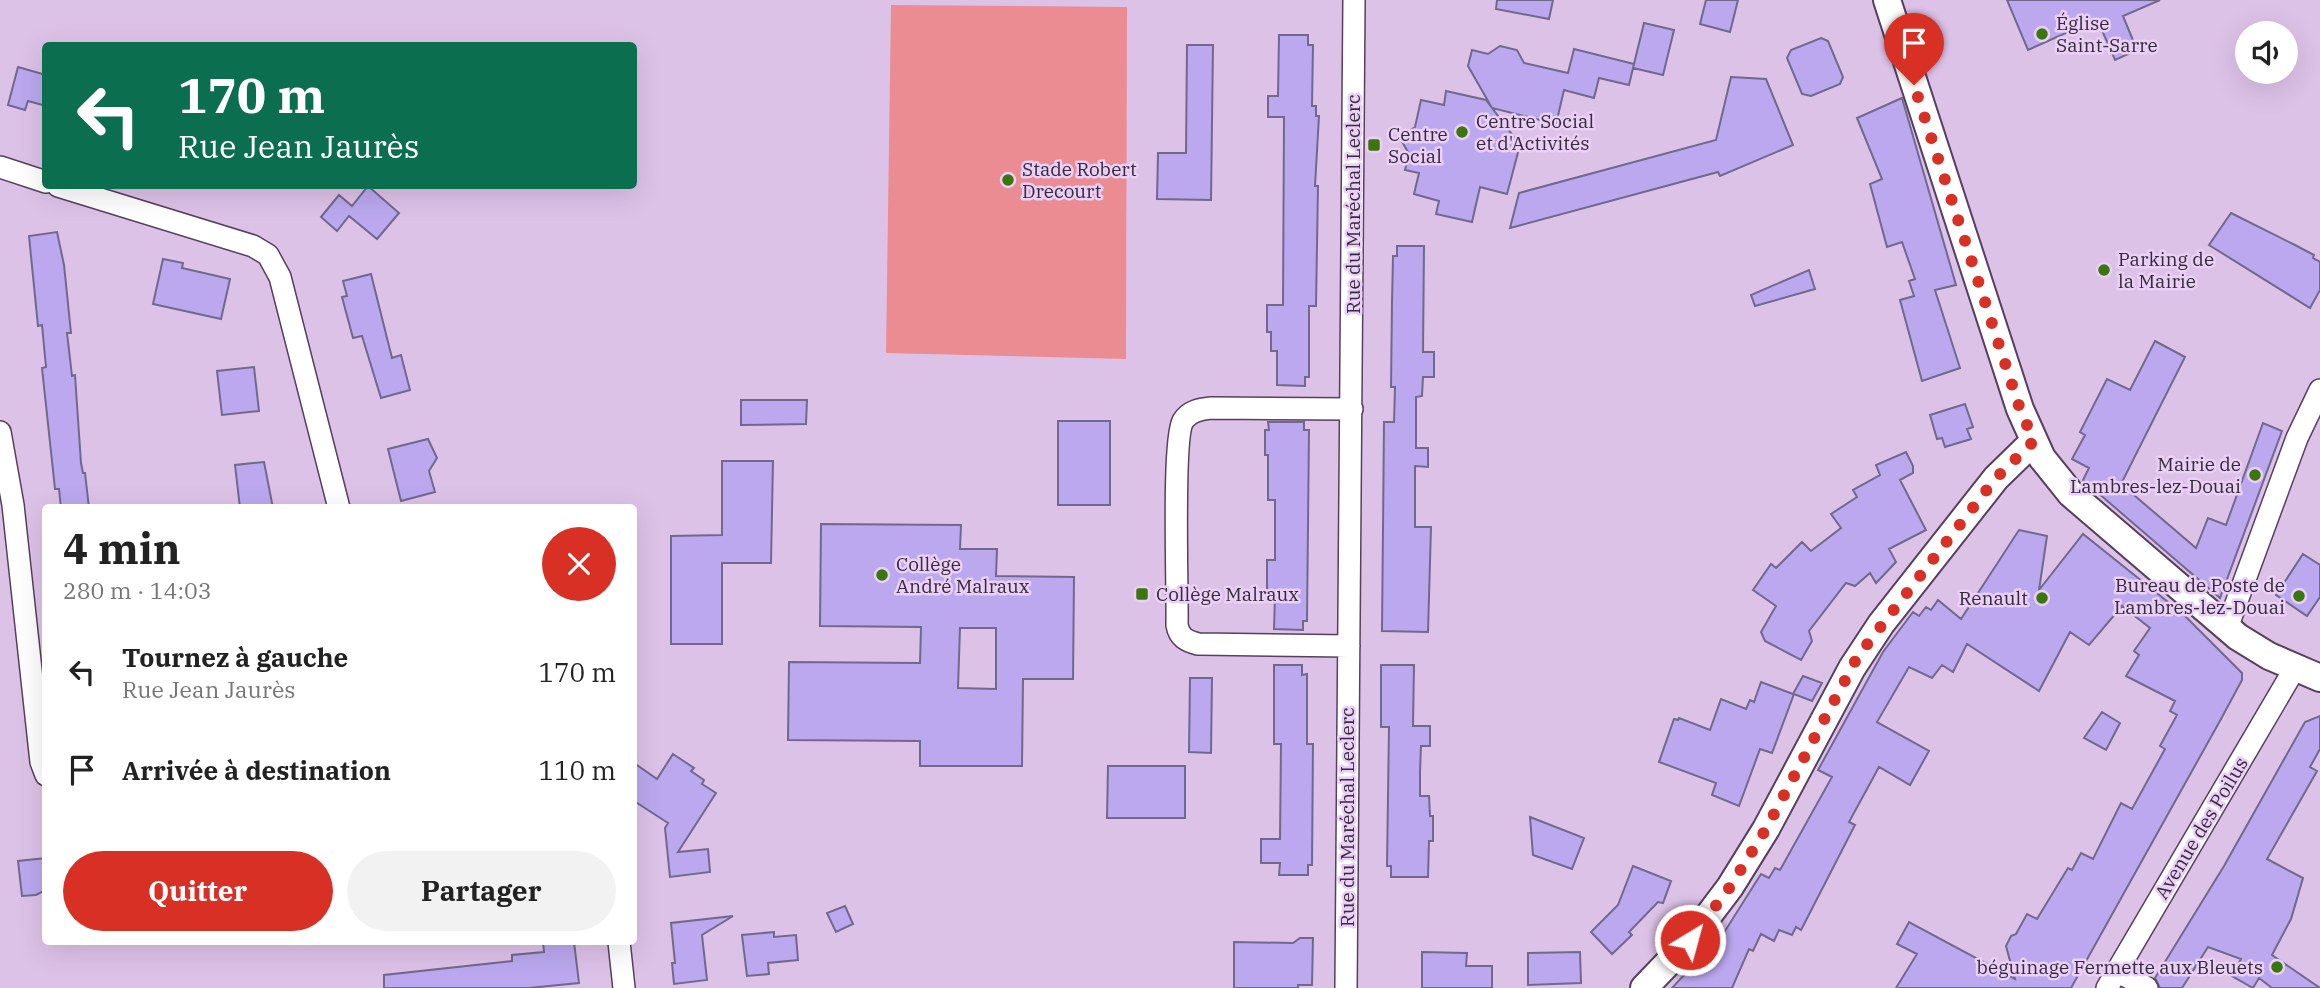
<!DOCTYPE html>
<html lang="fr">
<head>
<meta charset="utf-8">
<style>
  :root { --surface:#fff; --page:#f2f2f2; --text:#222; --muted:#767676; --accent:#d93025 }
  body { margin:0; font-family:"IBM Plex Serif",serif; background:var(--page); color:var(--text); height:100vh; display:flex; flex-direction:column; font-size:26px; white-space:nowrap }
  * { box-sizing:border-box; margin:0 }
  p { font-size:23px; color:var(--muted) }
  .icon { flex:none; width:38px; height:38px; fill:none; stroke:currentColor; stroke-width:2; stroke-linecap:round; stroke-linejoin:round }
  .map { position:relative; flex:1; overflow:hidden }
  .drawer { position:absolute; left:42px; top:504px; width:595px; height:441px; display:flex; flex-direction:column; background:var(--surface); border-radius:7px; box-shadow:0 7px 28px #0002 }
  .drawer>* { flex:none }
  .hud { position:absolute; left:42px; top:42px; width:595px; height:147px; border-radius:7px; box-shadow:0 7px 28px #0002; background:#0b6e4f; color:#fff; overflow:hidden }
  .fabs { position:absolute; left:2235px; top:21px; display:grid; gap:14px }
  .fabs a { display:grid; place-items:center; width:63px; height:63px; border-radius:50%; background:var(--surface); box-shadow:0 7px 28px #0002; font-size:35px }
  .pin { position:absolute; display:grid; place-items:center; width:60px; height:60px; color:#fff; margin:-72px -30px; border-radius:50% 50% 50% 0; rotate:-45deg; box-shadow:0 0 7px #0007 }
  .pin .icon { rotate:45deg }
  .me { position:absolute; width:77px; margin:-38px; rotate:37deg; stroke-linejoin:round; filter:drop-shadow(0 0 5px #0008) }
  .turn { display:flex; align-items:center; gap:24px; height:147px; padding:0 21px; font-size:32px }
  .turn .icon { width:91px; height:91px; stroke-width:2.5 }
  .turn b { display:block; font-size:49px; line-height:60px }
  .round { display:grid; place-items:center; flex:none; width:74px; height:74px; border-radius:37px; background:var(--page) }
  .headline { display:flex; align-items:center; justify-content:space-between; height:119px; padding:0 21px }
  h1 { font-size:42px; font-weight:700; line-height:52px }
  .action { display:flex; gap:14px; margin-top:auto; padding:14px 21px }
  .action a { flex:1; height:80px; border-radius:42px; background:var(--accent); color:#fff; font-size:28px; font-weight:700; line-height:80px; text-align:center }
  .action a+a { background:var(--page); color:var(--text) }
  ul { padding:0; list-style:none }
  li { display:flex; align-items:center; gap:21px; height:98px; padding:0 21px }
  li div { flex:1 }
  li b { display:block; font-size:26px }
  li em { font-style:normal }
  .map>svg:first-child { display:block }
</style>
</head>
<body>
<div class="map">
<svg width="2320" height="988" viewBox="0 0 2320 988">
  <rect width="100%" height="100%" fill="#ddc2e8"/>
  <path fill="#eb8c92" d="M891,5L1127,7L1126,359L886,353Z"/>
  <path fill="#bba8ef" stroke="#71688e" stroke-width="2" fill-rule="evenodd" d="M1497,0H1553L1549,19L1496,9Z
    M1706,0H1738L1730,32L1700,24Z
    M2007,0H2160L2123,16L2137,50L2115,60L2097,19L2028,50Z
    M1644,23L1674,30L1663,75L1633,68Z
    M1279,35H1308V45H1313L1312,106H1316V116H1319L1315,186H1318L1316,306H1309V377H1305V386L1277,385V351H1271V332H1267V305H1283L1284,117H1268V96H1278Z
    M1821,38L1828,41L1843,77L1840,84L1811,96L1802,94L1787,58L1791,50Z
    M1187,45H1213L1211,200L1157,199L1158,153H1186Z
    M1500,46L1517,50L1524,63L1568,73L1574,49L1634,64L1629,85L1599,78L1594,98L1564,90L1556,124L1492,108L1468,66L1472,50L1488,54Z
    M18,67L46,75V106L28,101L25,110L8,105Z
    M1731,77L1766,79L1793,145L1720,176L1718,172L1510,228L1519,193L1716,140Z
    M1446,91L1486,100L1520,145L1507,194L1480,187L1472,222L1436,214L1439,201L1414,194L1419,173L1405,170L1409,154L1400,138L1415,127L1421,100L1444,105Z
    M1902,98L1956,285L1935,290L1960,368L1922,381L1900,300L1914,296L1909,281L1915,279L1902,242L1887,247L1870,184L1882,179L1857,118Z
    M368,186L399,213L377,239L349,216L337,231L321,217L339,195L352,206Z
    M2231,213L2295,245L2314,255L2313,258L2320,262V290L2310,308L2209,245Z
    M57,232L64,265L71,333H67L72,376L75,375L81,463L83,473H85L89,508H61L59,489H55L42,368L46,367L42,325L38,326L29,236Z
    M1397,246H1424L1423,352H1434V377H1423L1422,396L1416,397V448H1428V467L1415,466V527H1431L1428,632L1382,631L1384,422H1394L1395,387H1391L1392,303L1393,256H1397Z
    M163,259L183,263L182,268L230,279L221,319L153,304Z
    M1809,270L1815,289L1755,306L1751,295Z
    M371,274L392,358L401,355L410,390L381,398L362,336L353,338L342,297L347,296L343,281Z
    M2155,341L2185,357L2121,484L2196,548L2208,518L2226,525L2263,423L2282,431L2220,598L2083,480L2089,468L2072,459L2085,435L2080,432L2107,379L2130,390Z
    M254,367L259,411L222,415L217,371Z
    M741,400H807L806,424L741,425Z
    M1965,404L1973,427L1967,429L1971,439L1945,447L1942,438L1937,439L1930,415Z
    M1058,421H1110V505H1058Z
    M1268,422H1304V430H1309L1307,621H1303V630L1274,629L1275,595H1267V560H1275V500H1268V455H1265V430H1269Z
    M428,439L437,458L429,471L435,492L401,501L388,449Z
    M1906,452L1913,466V473L1900,480L1926,530L1889,549L1896,562L1876,583L1870,573L1855,586L1846,583L1809,631L1812,641L1801,660L1765,641L1761,632L1776,606L1753,590L1771,564L1776,568L1802,542L1811,551L1841,528L1831,514L1857,497L1853,490L1880,475L1876,465Z
    M722,461H773L771,563H722V644H671V536L722,535Z
    M264,462L273,508H240L235,465Z
    M821,524L961,525L960,549H997L996,576L1074,577L1073,679H1023L1022,766H920V741L788,740L789,662L920,663L921,627L820,626ZM960,628H996V689L958,688Z
    M2019,530L2047,536L2039,590L2083,534L2183,614L2242,673V680L2221,719L2071,988H1896L1917,954L1897,944L1909,922L2015,979L2006,946L2011,936L2016,934L2027,914L2037,919L2068,868L2072,870L2081,853L2093,859L2121,803L2132,809L2165,749L2160,746L2177,715L2170,711L2175,701L2126,676L2139,655L2134,651L2150,628L2122,606L2089,645L2070,632L2039,691L1967,644L1953,672L1942,665L1932,678L1909,667L1877,722L1929,751L1910,785L1879,767L1849,822L1855,825L1801,930L1796,927L1792,935L1779,930L1774,941L1761,934L1753,951L1749,949L1732,988H1672L1725,931L1761,874L1769,878L1775,868L1780,870L1832,777L1818,770L1883,652L1913,612L1919,616L1926,607L1931,610L1938,600L1961,619Z
    M2303,554L2320,565V597L2307,616L2276,595Z
    M1274,665H1302V675L1307,674V744H1313L1312,865H1308V875H1279L1280,863H1261V839H1280L1281,744H1274Z
    M1381,665H1414L1413,726H1430V746H1421L1420,772V796H1429L1430,816H1433V841H1429L1428,877H1391V866H1387L1389,727H1381Z
    M1803,676L1822,683L1812,701L1794,694L1772,753L1760,749L1739,806L1712,795L1716,783L1659,762L1674,719L1678,720L1679,718L1710,730L1721,699L1746,709L1750,700L1754,702L1761,682L1793,694Z
    M1190,678H1212L1211,753L1189,752Z
    M2102,712L2120,723L2106,750L2084,738Z
    M2320,716V749L2310,767L2317,771L2267,859L2303,878L2291,919L2272,955L2320,988H2272L2259,978L2253,988L2232,976L2241,959L2208,947L2182,988H2160L2155,978L2224,866L2305,722Z
    M673,754L694,768L691,771L704,780L702,784L716,793L678,852L708,849L710,872L670,877L665,828L668,823L634,801V763L657,779Z
    M1108,766H1185V818H1107Z
    M1530,817L1584,838L1572,869L1533,855Z
    M46,858V890L36,895L22,896L18,861Z
    M1633,866L1671,881L1663,903L1658,902L1629,932L1632,935L1612,954L1591,932L1618,905Z
    M845,906L853,924L836,932L827,913Z
    M733,916L702,935L707,980L674,984L672,963H675L671,923Z
    M774,932V937L796,935L798,960L768,963L769,974L747,976L742,935Z
    M1300,938H1313L1312,985H1298V988H1234V942L1293,943Z
    M543,942H574L579,983L529,988H384V975L512,961V955L544,952Z
    M1422,952L1467,953L1466,966H1492V988H1422Z
    M1580,952L1581,983L1528,985V953Z"/>
  <g fill="none" stroke-linecap="round" stroke-linejoin="round">
    <g stroke="#563f5f" stroke-width="24">
      <path id="minor" d="M0,167L46,182
        M58,186L253,246L268,255L280,277L339,508
        M0,432L13,505L41,762L46,775
        M2227,628L2297,438L2320,390
        M1349,646L1198,644C1186,641 1179,637 1177,625C1178,593 1172,440 1183,421C1189,411 1200,409 1211,408L1352,409
        M619,942L624,988
        M2117,971L2147,988
        M1346,988L1354,0
        M2107,988L2295,668"/>
    </g>
    <g stroke="#563f5f" stroke-width="30">
      <path id="tertiary" d="M1887,0L2020,409L2042,458L2071,494L2238,637L2269,656L2320,678
        M1644,988L1690,940L1730,887L1766,829L1852,668L1881,624L1996,478L2034,441"/>
    </g>
    <use href="#minor" stroke="#fff" stroke-width="21"/>
    <use href="#tertiary" stroke="#fff" stroke-width="26"/>
  </g>
  <g fill="none" stroke-linecap="round" stroke-linejoin="round">
    <path stroke="#d93025" stroke-width="12" stroke-dasharray="0 21.6" d="M1690,940L1730,887L1766,829L1858,656L1996,478L2034,441L2020,409L1914,85"/>
  </g>
  <g fill="#3a760c" stroke="#eacff6" stroke-width="2.5">
    <circle cx="2042" cy="34" r="7"/>
    <circle cx="1462" cy="132" r="7"/>
    <rect x="1367" y="138" width="14" height="14" rx="3.5"/>
    <circle cx="1008" cy="180" r="7"/>
    <circle cx="2104" cy="270" r="7"/>
    <circle cx="2255" cy="475" r="7"/>
    <circle cx="882" cy="575" r="7"/>
    <rect x="1135" y="587" width="14" height="14" rx="3.5"/>
    <circle cx="2299" cy="596" r="7"/>
    <circle cx="2042" cy="598" r="7"/>
    <circle cx="2277" cy="967" r="7"/>
  </g>
  <g text-anchor="middle" dominant-baseline="central" stroke-width="5" stroke-linejoin="round" paint-order="stroke">
    <g font-size="19" fill="#362b3a" stroke="#eacff6" text-anchor="start">
      <text x="2056" y="23">Église<tspan x="2056" dy="22">Saint-Sarre</tspan></text>
      <text x="1476" y="121">Centre Social<tspan x="1476" dy="22">et d'Activités</tspan></text>
      <text x="1388" y="134">Centre<tspan x="1388" dy="22">Social</tspan></text>
      <text x="1022" y="169">Stade Robert<tspan x="1022" dy="22">Drecourt</tspan></text>
      <text x="2118" y="259">Parking de<tspan x="2118" dy="22">la Mairie</tspan></text>
      <text x="2241" y="464" text-anchor="end">Mairie de<tspan x="2241" dy="22">Lambres-lez-Douai</tspan></text>
      <text x="896" y="564">Collège<tspan x="896" dy="22">André Malraux</tspan></text>
      <text x="2285" y="585" text-anchor="end">Bureau de Poste de<tspan x="2285" dy="22">Lambres-lez-Douai</tspan></text>
      <text x="1156" y="594">Collège Malraux</text>
      <text x="2028" y="598" text-anchor="end">Renault</text>
      <text x="2263" y="967" text-anchor="end">béguinage Fermette aux Bleuets</text>
    </g>
    <g font-size="19" fill="#362b3a" stroke="#eacff6">
      <text transform="translate(1353 204) rotate(-90)">Rue du Maréchal Leclerc</text>
      <text transform="translate(1347 817) rotate(-90)">Rue du Maréchal Leclerc</text>
      <text transform="translate(2201 828) rotate(-59)">Avenue des Poilus</text>
    </g>
  </g>
</svg>
<div class="fabs">
<a><svg class="icon" aria-label="sound" viewBox="0 0 24 24"><path d="M4 9h4l5-4v14l-5-4H4zM17 9q2 3 0 6"/></svg></a>
</div>
<div class="pin" style="left:1914px;top:85px;background:#d93025"><svg class="icon" aria-label="arrive" viewBox="0 0 24 24"><path d="M6 21V4h12l-3 4 3 4H6"/></svg></div>
<svg class="me" style="left:1690px;top:940px" viewBox="-20 -20 40 40"><circle r="17" fill="#d93025" stroke="#fff" stroke-width="3"/><path d="M0-11L8 9 0 5-8 9z" fill="#fff"/></svg>
<div class="hud">
<div class="turn"><svg class="icon" aria-label="left" viewBox="0 0 24 24"><path d="M17 20v-9H6M10 6l-5 5 5 5"/></svg><div><b>170 m</b>Rue Jean Jaurès</div></div>
</div>
<section class="drawer">
<div class="headline"><div><h1>4 min</h1><p>280 m · 14:03</p></div><a class="round" style="background:#d93025;color:#fff"><svg class="icon" aria-label="close" viewBox="0 0 24 24"><path d="M6 6l12 12M18 6L6 18"/></svg></a></div>
<ul>
<li><svg class="icon" aria-label="left" viewBox="0 0 24 24"><path d="M17 20v-9H6M10 6l-5 5 5 5"/></svg><div><b>Tournez à gauche</b><p>Rue Jean Jaurès</p></div><em>170 m</em></li>
<li><svg class="icon" aria-label="arrive" viewBox="0 0 24 24"><path d="M6 21V4h12l-3 4 3 4H6"/></svg><div><b>Arrivée à destination</b></div><em>110 m</em></li>
</ul>
<div class="action"><a>Quitter</a><a>Partager</a></div>
</section>
</div>
</body>
</html>
